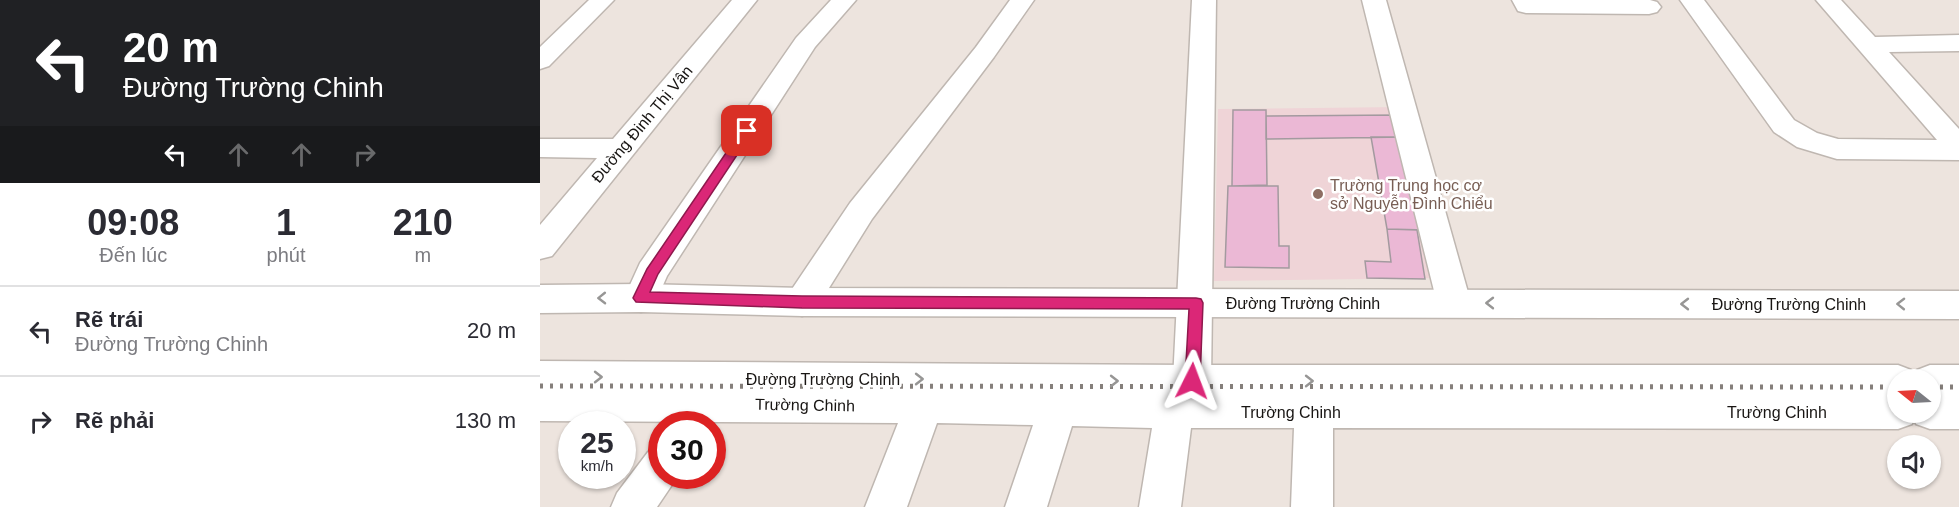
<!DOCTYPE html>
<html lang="vi">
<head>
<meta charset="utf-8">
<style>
  :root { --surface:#fff; --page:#f2f2f3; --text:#2b2b33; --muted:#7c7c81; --line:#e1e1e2 }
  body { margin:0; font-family:Helvetica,sans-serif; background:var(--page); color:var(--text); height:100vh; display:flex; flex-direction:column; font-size:22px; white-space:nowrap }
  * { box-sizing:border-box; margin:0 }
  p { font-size:20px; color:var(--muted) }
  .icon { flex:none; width:33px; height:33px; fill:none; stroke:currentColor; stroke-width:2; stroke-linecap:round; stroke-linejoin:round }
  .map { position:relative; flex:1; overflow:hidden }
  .side { display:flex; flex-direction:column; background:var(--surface); width:540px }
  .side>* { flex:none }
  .banner { background:#202124; color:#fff; overflow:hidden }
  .needle { width:39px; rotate:288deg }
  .buttons { position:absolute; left:1347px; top:369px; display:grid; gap:12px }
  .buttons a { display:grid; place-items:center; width:54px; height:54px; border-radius:50%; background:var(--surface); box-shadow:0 2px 4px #0004; font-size:30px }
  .speed { position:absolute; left:18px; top:411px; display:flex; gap:12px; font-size:30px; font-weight:700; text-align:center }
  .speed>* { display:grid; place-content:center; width:78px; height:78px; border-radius:50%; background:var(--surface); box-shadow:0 2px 4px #0004; line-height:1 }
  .speed small { font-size:15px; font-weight:400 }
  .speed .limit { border:9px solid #d22; background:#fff; color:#111 }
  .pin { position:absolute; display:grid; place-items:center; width:51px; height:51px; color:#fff; margin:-26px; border-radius:12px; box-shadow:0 3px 9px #0006 }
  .me { position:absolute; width:66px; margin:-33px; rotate:3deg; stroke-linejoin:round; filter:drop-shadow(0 0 4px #0008) }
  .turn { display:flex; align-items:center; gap:21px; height:126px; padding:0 24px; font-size:27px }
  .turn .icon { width:78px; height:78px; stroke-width:2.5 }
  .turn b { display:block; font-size:42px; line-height:51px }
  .lanes { display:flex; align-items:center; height:57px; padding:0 24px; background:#0003; justify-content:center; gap:30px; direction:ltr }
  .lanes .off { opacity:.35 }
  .eta { display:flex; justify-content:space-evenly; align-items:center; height:102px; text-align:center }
  .eta b { font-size:36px; font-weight:800; line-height:42px }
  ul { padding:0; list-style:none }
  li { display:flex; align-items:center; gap:18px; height:90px; padding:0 24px; border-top:2px solid var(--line) }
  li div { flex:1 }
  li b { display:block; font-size:22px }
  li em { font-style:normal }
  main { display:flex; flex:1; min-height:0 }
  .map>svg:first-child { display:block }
</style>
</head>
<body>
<main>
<section class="side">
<div class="banner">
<div class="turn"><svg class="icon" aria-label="left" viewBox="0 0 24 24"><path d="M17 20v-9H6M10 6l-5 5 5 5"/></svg><div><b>20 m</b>Đường Trường Chinh</div></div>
<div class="lanes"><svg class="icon" aria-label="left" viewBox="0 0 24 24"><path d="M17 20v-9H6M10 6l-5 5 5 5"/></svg><svg class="icon off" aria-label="ahead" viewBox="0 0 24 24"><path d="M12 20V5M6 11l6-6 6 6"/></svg><svg class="icon off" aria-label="ahead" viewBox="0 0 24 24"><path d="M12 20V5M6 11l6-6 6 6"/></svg><svg class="icon off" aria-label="right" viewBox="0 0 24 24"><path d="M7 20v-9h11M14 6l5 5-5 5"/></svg></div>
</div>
<div class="eta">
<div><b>09:08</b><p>Đến lúc</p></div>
<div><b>1</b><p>phút</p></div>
<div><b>210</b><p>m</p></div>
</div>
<ul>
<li><svg class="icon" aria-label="left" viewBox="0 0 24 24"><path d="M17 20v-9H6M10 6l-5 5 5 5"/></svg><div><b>Rẽ trái</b><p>Đường Trường Chinh</p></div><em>20 m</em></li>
<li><svg class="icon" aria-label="right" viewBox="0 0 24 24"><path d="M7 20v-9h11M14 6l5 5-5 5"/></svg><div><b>Rẽ phải</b></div><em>130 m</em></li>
</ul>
</section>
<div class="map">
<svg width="1419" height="507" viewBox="0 0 1419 507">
  <rect width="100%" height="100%" fill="#ede4de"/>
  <path fill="#efd4d7" d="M861,107L899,278L674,281L678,109Z"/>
  <path fill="#ebb8d5" stroke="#a39a9f" stroke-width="1.5" d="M693,110H726L727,185L692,186Z
    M858,115L864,137L726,139V116Z
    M831,137H864L886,230L847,229Z
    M688,186H738L739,246H749V268L685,267Z
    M847,229L877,230L885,279L827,278L825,261L851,262Z"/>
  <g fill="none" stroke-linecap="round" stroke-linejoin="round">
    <g stroke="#bfb7b1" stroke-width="3">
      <path id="minor" d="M49,0H74L9,66L0,69V47Z
        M192,0H217L12,256L0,259V225L57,158L0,157V139H73Z
        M291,0H316L275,47L127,276L113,308L101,312L89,308L84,298L100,263L256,38Z
        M470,0H494L454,57L332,219L274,312L262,316L250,312L245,302L250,292L310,203L436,47Z
        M652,0H676L671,381L665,392L661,394L1358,395V412H1390V395H1419V429H1390L1376,424L1374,419L1372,424L1358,429L793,428V507H751L754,428H651L641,507H599L612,428L532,426L507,507H465L493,425L397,423L367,507H325L358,423L0,421V387L384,389L643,394L639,392L633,381Z
        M822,0H846L931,303L926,313L914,317L902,313L897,303Z
        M972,0H1110L1117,2L1121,7L1117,12L1109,14L986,13L978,11Z
        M1140,0H1164L1254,120L1277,133L1298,139L1397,140L1276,0H1301L1335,37L1419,35V51L1349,52L1419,129V160L1297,159L1257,147L1234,132Z
        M122,446V476H138L117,507H71L77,493L108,452Z"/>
    </g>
    <g stroke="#bfb7b1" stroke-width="3">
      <path id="highway" d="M101,284L262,288L1419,291V319L262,316L101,312L0,313V285Z
        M0,361L652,365H1358L1371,370L1374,375L1377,370L1390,365H1419V397H1390V380H1358V397H652L0,393Z"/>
    </g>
    <use href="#minor" fill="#fff" fill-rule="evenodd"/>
    <use href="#highway" fill="#fff" fill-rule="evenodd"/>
    <path stroke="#857f7b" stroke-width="5" stroke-dasharray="3 7" stroke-linecap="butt" d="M0,386L1358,387
      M1390,387H1419"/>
  </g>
  <defs><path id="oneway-chevron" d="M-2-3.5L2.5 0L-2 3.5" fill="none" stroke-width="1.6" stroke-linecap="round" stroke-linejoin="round" transform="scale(1.5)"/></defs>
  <g stroke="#979695">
    <use href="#oneway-chevron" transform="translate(62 298) rotate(179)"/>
    <use href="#oneway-chevron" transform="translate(950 303) rotate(-180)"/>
    <use href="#oneway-chevron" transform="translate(1145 304) rotate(-180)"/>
    <use href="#oneway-chevron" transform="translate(1361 304) rotate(-179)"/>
    <use href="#oneway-chevron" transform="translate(58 377)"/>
    <use href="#oneway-chevron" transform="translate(379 379)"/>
    <use href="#oneway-chevron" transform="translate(574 381)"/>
    <use href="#oneway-chevron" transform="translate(769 381)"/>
  </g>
  <path fill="#db2777" stroke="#8e194d" stroke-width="1.5" d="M207,127L213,131L118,274L110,292L262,296L656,298L661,299L663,303L660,381L658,386L652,388L647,386L645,381L649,309L262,308L96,302L93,298L107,269L203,128Z"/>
  <circle fill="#8d6e63" stroke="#fff" stroke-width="2" cx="778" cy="194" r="6"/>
  <g text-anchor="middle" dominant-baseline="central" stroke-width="5" stroke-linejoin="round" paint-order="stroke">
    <g font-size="16" fill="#181513" stroke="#fff">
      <text transform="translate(102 124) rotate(-50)">Đường Đinh Thị Vân</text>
      <text x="763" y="303">Đường Trường Chinh</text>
      <text x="1249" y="304">Đường Trường Chinh</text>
      <text x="283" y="379">Đường Trường Chinh</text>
      <text transform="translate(265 405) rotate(1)">Trường Chinh</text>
      <text x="751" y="412">Trường Chinh</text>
      <text x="1237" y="412">Trường Chinh</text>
    </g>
    <g font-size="16" fill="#785e54" stroke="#fff" text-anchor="start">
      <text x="790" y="185">Trường Trung học cơ<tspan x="790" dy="18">sở Nguyễn Đình Chiểu</tspan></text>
    </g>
  </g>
</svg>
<div class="buttons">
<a><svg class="needle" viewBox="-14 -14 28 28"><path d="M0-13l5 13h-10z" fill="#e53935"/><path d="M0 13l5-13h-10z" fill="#7c7c81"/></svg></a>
<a><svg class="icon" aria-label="sound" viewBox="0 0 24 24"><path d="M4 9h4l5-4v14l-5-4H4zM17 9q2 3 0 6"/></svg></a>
</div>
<div class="speed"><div>25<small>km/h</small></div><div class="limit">30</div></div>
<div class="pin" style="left:207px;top:131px;background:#d93025"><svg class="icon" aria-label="arrive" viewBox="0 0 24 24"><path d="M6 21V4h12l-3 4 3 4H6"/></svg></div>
<svg class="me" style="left:652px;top:381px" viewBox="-20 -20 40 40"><path d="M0-17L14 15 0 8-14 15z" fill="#db2777" stroke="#fff" stroke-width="4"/></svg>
</div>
</main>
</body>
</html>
